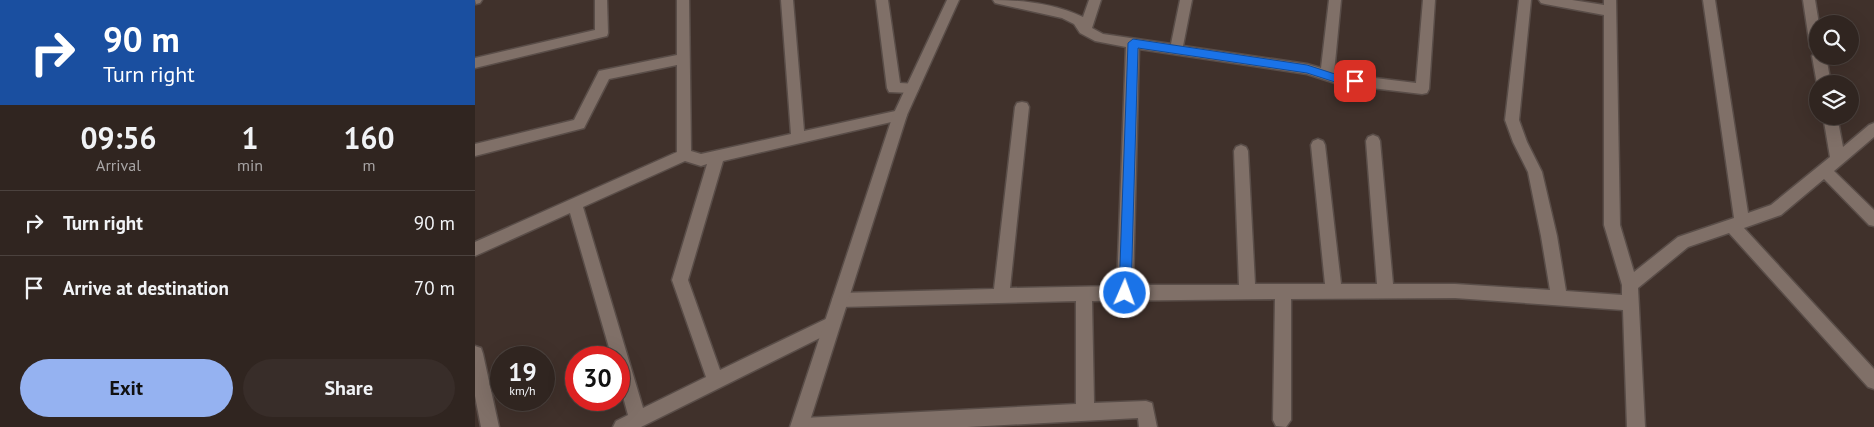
<!DOCTYPE html>
<html lang="en">
<head>
<meta charset="utf-8">
<style>
  :root { --surface:#302520; --page:#382d29; --text:#f1f3f6; --muted:#a8a5a5; --line:#4b423e; --accent:#95b2f1 }
  body { margin:0; font-family:"PT Sans",sans-serif; background:var(--page); color:var(--text); height:100vh; display:flex; flex-direction:column; font-size:19px; white-space:nowrap }
  * { box-sizing:border-box; margin:0 }
  p { font-size:16px; color:var(--muted) }
  .icon { flex:none; width:28px; height:28px; fill:none; stroke:currentColor; stroke-width:2; stroke-linecap:round; stroke-linejoin:round }
  .map { position:relative; flex:1; overflow:hidden }
  .sheet { display:flex; flex-direction:column; background:var(--surface); width:475px }
  .sheet>* { flex:none }
  .top-card { background:#1a4fa0; color:#fff; overflow:hidden }
  .buttons { position:absolute; left:1334px; top:15px; display:grid; gap:10px }
  .buttons a { display:grid; place-items:center; width:50px; height:50px; border-radius:50%; background:var(--surface); box-shadow:0 5px 20px #0002,0 0 0 1px var(--line); font-size:25px }
  .speed { position:absolute; left:15px; top:346px; display:flex; gap:10px; font-size:25px; font-weight:700; text-align:center }
  .speed>* { display:grid; place-content:center; width:65px; height:65px; border-radius:50%; background:var(--surface); box-shadow:0 5px 20px #0002,0 0 0 1px var(--line); line-height:1 }
  .speed small { font-size:12px; font-weight:400 }
  .speed .limit { border:8px solid #d22; background:#fff; color:#111 }
  .pin { position:absolute; display:grid; place-items:center; width:42px; height:42px; color:#fff; margin:-21px; border-radius:10px; box-shadow:0 2px 8px #0006 }
  .me { position:absolute; width:55px; margin:-28px; rotate:2deg; stroke-linejoin:round; filter:drop-shadow(0 0 4px #0008) }
  .turn { display:flex; align-items:center; gap:18px; height:105px; padding:0 20px; font-size:22px }
  .turn .icon { width:65px; height:65px; stroke-width:2.5 }
  .turn b { display:block; font-size:35px; line-height:42px }
  .eta { display:flex; justify-content:space-evenly; align-items:center; height:85px; text-align:center }
  .eta b { font-size:30px; font-weight:700; line-height:35px }
  .cta { display:flex; gap:10px; margin-top:auto; padding:10px 20px }
  .cta a { flex:1; height:58px; border-radius:30px; background:var(--accent); color:#111; font-size:20px; font-weight:700; line-height:58px; text-align:center }
  .cta a+a { background:var(--page); color:var(--text) }
  ul { padding:0; list-style:none }
  li { display:flex; align-items:center; gap:15px; height:65px; padding:0 20px; border-top:1px solid var(--line) }
  li div { flex:1 }
  li b { display:block; font-size:19px }
  li em { font-style:normal }
  main { display:flex; flex:1; min-height:0 }
  .map>svg:first-child { display:block }
</style>
</head>
<body>
<main>
<section class="sheet">
<div class="top-card">
<div class="turn"><svg class="icon" aria-label="right" viewBox="0 0 24 24"><path d="M7 20v-9h11M14 6l5 5-5 5"/></svg><div><b>90 m</b>Turn right</div></div>
</div>
<div class="eta">
<div><b>09:56</b><p>Arrival</p></div>
<div><b>1</b><p>min</p></div>
<div><b>160</b><p>m</p></div>
</div>
<ul>
<li><svg class="icon" aria-label="right" viewBox="0 0 24 24"><path d="M7 20v-9h11M14 6l5 5-5 5"/></svg><div><b>Turn right</b></div><em>90 m</em></li>
<li><svg class="icon" aria-label="arrive" viewBox="0 0 24 24"><path d="M6 21V4h12l-3 4 3 4H6"/></svg><div><b>Arrive at destination</b></div><em>70 m</em></li>
</ul>
<div class="cta"><a>Exit</a><a>Share</a></div>
</section>
<div class="map">
<svg width="1399" height="427" viewBox="0 0 1399 427">
  <rect width="100%" height="100%" fill="#40312b"/>
  <g fill="none" stroke-linecap="round" stroke-linejoin="round">
    <g stroke="#594d48" stroke-width="3">
      <path id="street" d="M0,0H7L5,3L1,4Z
        M120,0H132L133,33L132,36L0,68V58L120,30Z
        M202,0H214L216,151L226,154L316,134L306,0H318L329,131L425,110L430,111L432,115L430,119L425,120L248,161L213,280L245,370L357,316L363,319L365,324L363,329L166,427H138L141,421L153,415L144,382V358H137L95,213L0,256V242L202,152V65L134,79L109,128L0,156V144L99,120L124,71L202,55ZM210,161L226,166L232,164L197,280L231,377L168,408L108,207Z
        M401,0H413L425,83L442,84L444,88L442,92L437,93L414,92L412,88Z
        M518,0C548,0 580,4 608,17L614,0H626L617,28L628,34L696,44L705,0H717L708,46L832,64L846,68L854,0H866L859,73L941,83L948,0H960L954,89L952,93L947,94L863,84L832,74L664,49L658,285H764L759,151L761,147L766,145L771,147L773,151L780,284H850L836,145L838,141L843,139L848,141L850,145L866,284H902L891,141L893,137L898,135L903,137L905,141L918,284H980L1075,290L1066,236L1053,172L1038,142L1030,120L1044,0H1056L1044,120L1052,142L1067,172L1082,236L1091,291L1147,295V285L1129,225V15L1070,4L1066,3L1064,0H1097L1129,5V0H1141L1145,225L1159,272L1203,237L1259,218L1228,0H1240L1273,213L1296,205L1355,157L1348,116H1362L1368,147L1394,125L1399,123V137L1359,171L1399,210V226L1394,225L1349,179L1306,215L1269,228L1399,369V389L1393,387L1254,233L1213,247L1163,288L1170,427H1152L1148,310L980,298L816,299V420L811,427L801,426L798,420L800,299L617,301L619,403L671,401L677,403L682,427H664L663,418L492,427H319L322,421L328,418L601,404V301L365,307L359,305L357,300L359,295L365,293L519,289L540,107L542,103L547,102L552,103L554,107L535,288L642,286L651,47L620,41L605,33L599,24L587,18L524,4L520,3Z
        M1328,0H1340L1344,24H1342V56H1351L1356,84H1342L1337,56L1342,52L1337,50L1335,47Z
        M0,346L6,348L8,354L24,427H6L0,396Z"/>
    </g>
    <g stroke="#594d48" stroke-width="3">
      <path id="secondary" d="M472,0H484L432,115L333,427H315L418,115Z"/>
    </g>
    <use href="#street" fill="#807068" fill-rule="evenodd"/>
    <use href="#secondary" fill="#807068" fill-rule="evenodd"/>
  </g>
  <path fill="#1a73e8" stroke="#114b97" d="M658,39L832,65L863,75L880,77L885,81L880,85L863,83L832,73L663,48L656,293L654,297L650,298L646,297L644,293L653,43Z"/>
</svg>
<div class="buttons">
<a><svg class="icon" aria-label="search" viewBox="0 0 24 24"><circle cx="10" cy="10" r="6"/><path d="M15 15l6 6"/></svg></a>
<a><svg class="icon" aria-label="layers" viewBox="0 0 24 24"><path d="M12 4l9 5-9 5-9-5zM3 14l9 5 9-5"/></svg></a>
</div>
<div class="speed"><div>19<small>km/h</small></div><div class="limit">30</div></div>
<div class="pin" style="left:880px;top:81px;background:#d93025"><svg class="icon" aria-label="arrive" viewBox="0 0 24 24"><path d="M6 21V4h12l-3 4 3 4H6"/></svg></div>
<svg class="me" style="left:650px;top:293px" viewBox="-20 -20 40 40"><circle r="17" fill="#1a73e8" stroke="#fff" stroke-width="3"/><path d="M0-11L8 9 0 5-8 9z" fill="#fff"/></svg>
</div>
</main>
</body>
</html>
